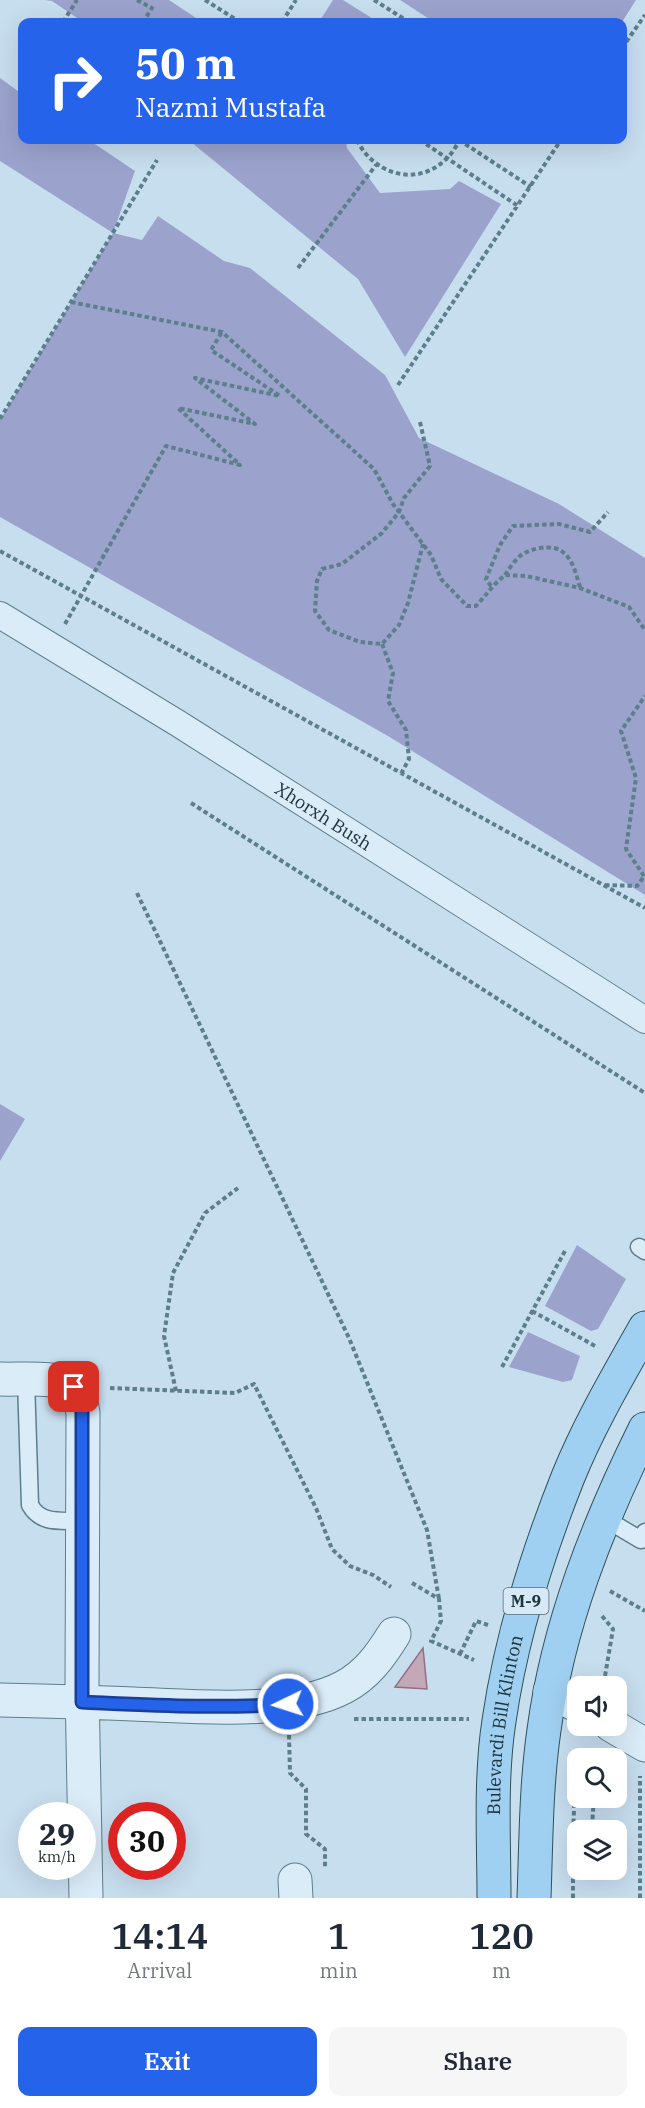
<!DOCTYPE html>
<html lang="en">
<head>
<meta charset="utf-8">
<style>
  :root { --surface:#fff; --page:#f6f6f7; --text:#1f2937; --muted:#747a83; --accent:#2563eb }
  body { margin:0; font-family:"IBM Plex Serif",serif; background:var(--page); color:var(--text); height:100vh; display:flex; flex-direction:column; font-size:22px; white-space:nowrap }
  * { box-sizing:border-box; margin:0 }
  p { font-size:20px; color:var(--muted) }
  .icon { flex:none; width:33px; height:33px; fill:none; stroke:currentColor; stroke-width:2; stroke-linecap:round; stroke-linejoin:round }
  .map { position:relative; height:1898px; overflow:hidden }
  .sheet { display:flex; flex-direction:column; background:var(--surface); flex:1 }
  .sheet>* { flex:none }
  .guide { position:absolute; left:18px; top:18px; width:609px; height:126px; border-radius:12px; box-shadow:0 6px 24px #0002; background:#2563eb; color:#fff; overflow:hidden }
  .fabs { position:absolute; left:567px; top:1676px; display:grid; gap:12px }
  .fabs a { display:grid; place-items:center; width:60px; height:60px; border-radius:12px; background:var(--surface); box-shadow:0 6px 24px #0002; font-size:30px }
  .speed { position:absolute; left:18px; top:1802px; display:flex; gap:12px; font-size:30px; font-weight:700; text-align:center }
  .speed>* { display:grid; place-content:center; width:78px; height:78px; border-radius:50%; background:var(--surface); box-shadow:0 6px 24px #0002; line-height:1 }
  .speed small { font-size:15px; font-weight:400 }
  .speed .limit { border:9px solid #d22; background:#fff; color:#111 }
  .pin { position:absolute; display:grid; place-items:center; width:51px; height:51px; color:#fff; margin:-26px; border-radius:12px; box-shadow:0 3px 9px #0006 }
  .me { position:absolute; width:66px; margin:-33px; rotate:266deg; stroke-linejoin:round; filter:drop-shadow(0 0 4px #0008) }
  .turn { display:flex; align-items:center; gap:21px; height:126px; padding:0 18px; font-size:27px }
  .turn .icon { width:78px; height:78px; stroke-width:2.5 }
  .turn b { display:block; font-size:42px; line-height:51px }
  .eta { display:flex; justify-content:space-evenly; align-items:center; height:102px; text-align:center }
  .eta b { font-size:36px; font-weight:600; line-height:42px }
  .button { display:flex; gap:12px; margin-top:auto; padding:12px 18px }
  .button a { flex:1; height:69px; border-radius:12px; background:var(--accent); color:#fff; font-size:24px; font-weight:600; line-height:69px; text-align:center }
  .button a+a { background:var(--page); color:var(--text) }
  .map>svg:first-child { display:block }
</style>
</head>
<body>
<div class="map">
<svg width="645" height="1898" viewBox="0 0 645 1898">
  <rect width="100%" height="100%" fill="#c7deef"/>
  <path fill="#9ba3cd" d="M45,0H169L202,22H83L52,1Z
    M333,0H343L378,22H319Z
    M400,0H636L622,22H434Z
    M0,78L22,94V140H89L135,171L113,233L142,240L158,216L224,261L250,268L385,375L419,438L559,504L645,558V895L388,736L0,517V420L113,233L0,161Z
    M191,140H346L347,148L380,193L450,189L459,181L501,204L405,357L358,279L191,142Z
    M0,1104L25,1119L0,1161Z
    M577,1245L626,1279L598,1329L591,1331L545,1306Z
    M528,1332L580,1356L572,1380L563,1382L509,1367Z"/>
  <path fill="#c3a9b7" stroke="#916f81" stroke-width="1.5" d="M423,1648L427,1689L395,1687Z"/>
  <g fill="none" stroke-linecap="round" stroke-linejoin="round">
    <g stroke="#5c7f8b" stroke-width="19">
      <path id="service" d="M639,1247L645,1251
        M26,1380L30,1505C41,1525 62,1520 82,1521
        M604,1518L641,1540L645,1532"/>
    </g>
    <g stroke="#5c7f8b" stroke-width="28">
      <g id="pedestrian">
        <path id="s1" d="M0,615L179,724L645,1020"/>
      </g>
    </g>
    <g stroke="#5c7f8b" stroke-width="35">
      <path id="minor" d="M0,1379C18,1380 58,1376 72,1386C81,1392 81,1403 83,1413L82,1687L86,1898
        M0,1700C44,1701 88,1702 133,1704C193,1706 290,1716 344,1687C367,1675 381,1655 394,1634
        M295,1880L296,1898"/>
    </g>
    <g stroke="#5c7f8b" stroke-width="35">
      <path id="tertiary" d="M550,1691L578,1706
        M611,1725L645,1745"/>
    </g>
    <g stroke="#305159" stroke-width="35">
      <g id="primary">
        <path id="s2" d="M494,1898C494,1840 490,1779 499,1721C511,1638 537,1555 568,1477C589,1425 618,1376 645,1328"/>
        <path d="M534,1898C536,1842 536,1785 544,1730C558,1625 598,1524 645,1429"/>
      </g>
    </g>
    <path stroke="#5c7f8b" stroke-width="4" stroke-dasharray="4.5 3" stroke-linecap="butt" d="M137,0L152,8L143,22
      M205,0L240,22
      M374,0L409,22
      M63,22L77,0
      M282,22L296,0
      M622,48L645,15
      M357,140C373,174 417,188 446,159C452,154 456,146 460,140
      M420,140L518,206
      M459,140L531,187
      M298,268L376,165
      M71,302L222,332L374,469L393,504L431,555L441,579L467,606H476C486,595 493,585 505,575L526,576L580,588L629,607L645,630
      M398,385L561,140
      M0,419L157,160
      M420,422L430,466L404,498L399,512L382,533L342,564L322,569L317,581L315,611L329,630L360,642L382,644L399,625L408,603L423,544
      M0,551L645,908
      M505,575C509,569 514,561 520,556C530,548 554,543 564,553C574,562 576,575 580,587
      M491,586L486,579L500,545L513,526L559,524L590,532L608,512
      M65,624L166,446L240,465L178,408L255,424L195,378L280,396L211,350L222,332
      M382,644L393,673L388,701L406,730L409,759L401,774
      M191,803L645,1093
      M644,876L626,849L636,778L621,731L645,696
      M605,885L637,886L645,875
      M137,893L349,1338L427,1530L439,1599
      M532,1311L597,1347
      M502,1367L566,1249
      M110,1388L235,1393L254,1384L316,1508L332,1549L350,1566L373,1575L391,1587
      M176,1391L164,1336L173,1273L205,1213L238,1188
      M412,1583L439,1599L441,1621L431,1641L474,1660
      M610,1591L645,1611
      M602,1616L613,1629L604,1682
      M460,1654L476,1621L488,1625
      M354,1719H469
      M289,1735L290,1773L306,1789V1834L325,1849V1867
      M585,1830L592,1826L594,1797
      M573,1898V1838L576,1754
      M640,1898V1776"/>
    <use href="#service" stroke="#dbecf9" stroke-width="16"/>
    <use href="#pedestrian" stroke="#dbecf9" stroke-width="26"/>
    <use href="#minor" stroke="#dbecf9" stroke-width="33"/>
    <use href="#tertiary" stroke="#dbecf9" stroke-width="33"/>
    <use href="#primary" stroke="#a0d0f1" stroke-width="33"/>
  </g>
  <g fill="none" stroke-linecap="round" stroke-linejoin="round">
    <g stroke="#184099" stroke-width="15">
      <path id="route" d="M74,1387L80,1396L82,1413V1702C151,1705 220,1709 288,1704"/>
    </g>
    <use href="#route" stroke="#2563eb" stroke-width="10"/>
  </g>
  <g text-anchor="middle" dominant-baseline="central" stroke-width="5" stroke-linejoin="round" paint-order="stroke">
    <rect fill="#d7e9f6" stroke="#576b73" stroke-width="1.5" x="503.5" y="1588" width="45" height="26" rx="4.5"/>
    <g font-size="16" font-weight="bold" fill="#20353b">
      <text x="526" y="1601">M-9</text>
    </g>
    <g font-size="18" fill="#20353b" stroke="#d7e9f6">
      <text stroke="none"><textPath href="#s1" startOffset="381">Xhorxh Bush</textPath></text>
      <text stroke="none"><textPath href="#s2" startOffset="174">Bulevardi Bill Klinton</textPath></text>
    </g>
  </g>
</svg>
<div class="fabs">
<a><svg class="icon" aria-label="sound" viewBox="0 0 24 24"><path d="M4 9h4l5-4v14l-5-4H4zM17 9q2 3 0 6"/></svg></a>
<a><svg class="icon" aria-label="search" viewBox="0 0 24 24"><circle cx="10" cy="10" r="6"/><path d="M15 15l6 6"/></svg></a>
<a><svg class="icon" aria-label="layers" viewBox="0 0 24 24"><path d="M12 4l9 5-9 5-9-5zM3 14l9 5 9-5"/></svg></a>
</div>
<div class="speed"><div>29<small>km/h</small></div><div class="limit">30</div></div>
<div class="pin" style="left:74px;top:1387px;background:#d93025"><svg class="icon" aria-label="arrive" viewBox="0 0 24 24"><path d="M6 21V4h12l-3 4 3 4H6"/></svg></div>
<svg class="me" style="left:288px;top:1704px" viewBox="-20 -20 40 40"><circle r="17" fill="#2563eb" stroke="#fff" stroke-width="3"/><path d="M0-11L8 9 0 5-8 9z" fill="#fff"/></svg>
<div class="guide">
<div class="turn"><svg class="icon" aria-label="right" viewBox="0 0 24 24"><path d="M7 20v-9h11M14 6l5 5-5 5"/></svg><div><b>50 m</b>Nazmi Mustafa</div></div>
</div>
</div>
<section class="sheet">
<div class="eta">
<div><b>14:14</b><p>Arrival</p></div>
<div><b>1</b><p>min</p></div>
<div><b>120</b><p>m</p></div>
</div>
<div class="button"><a>Exit</a><a>Share</a></div>
</section>
</body>
</html>
